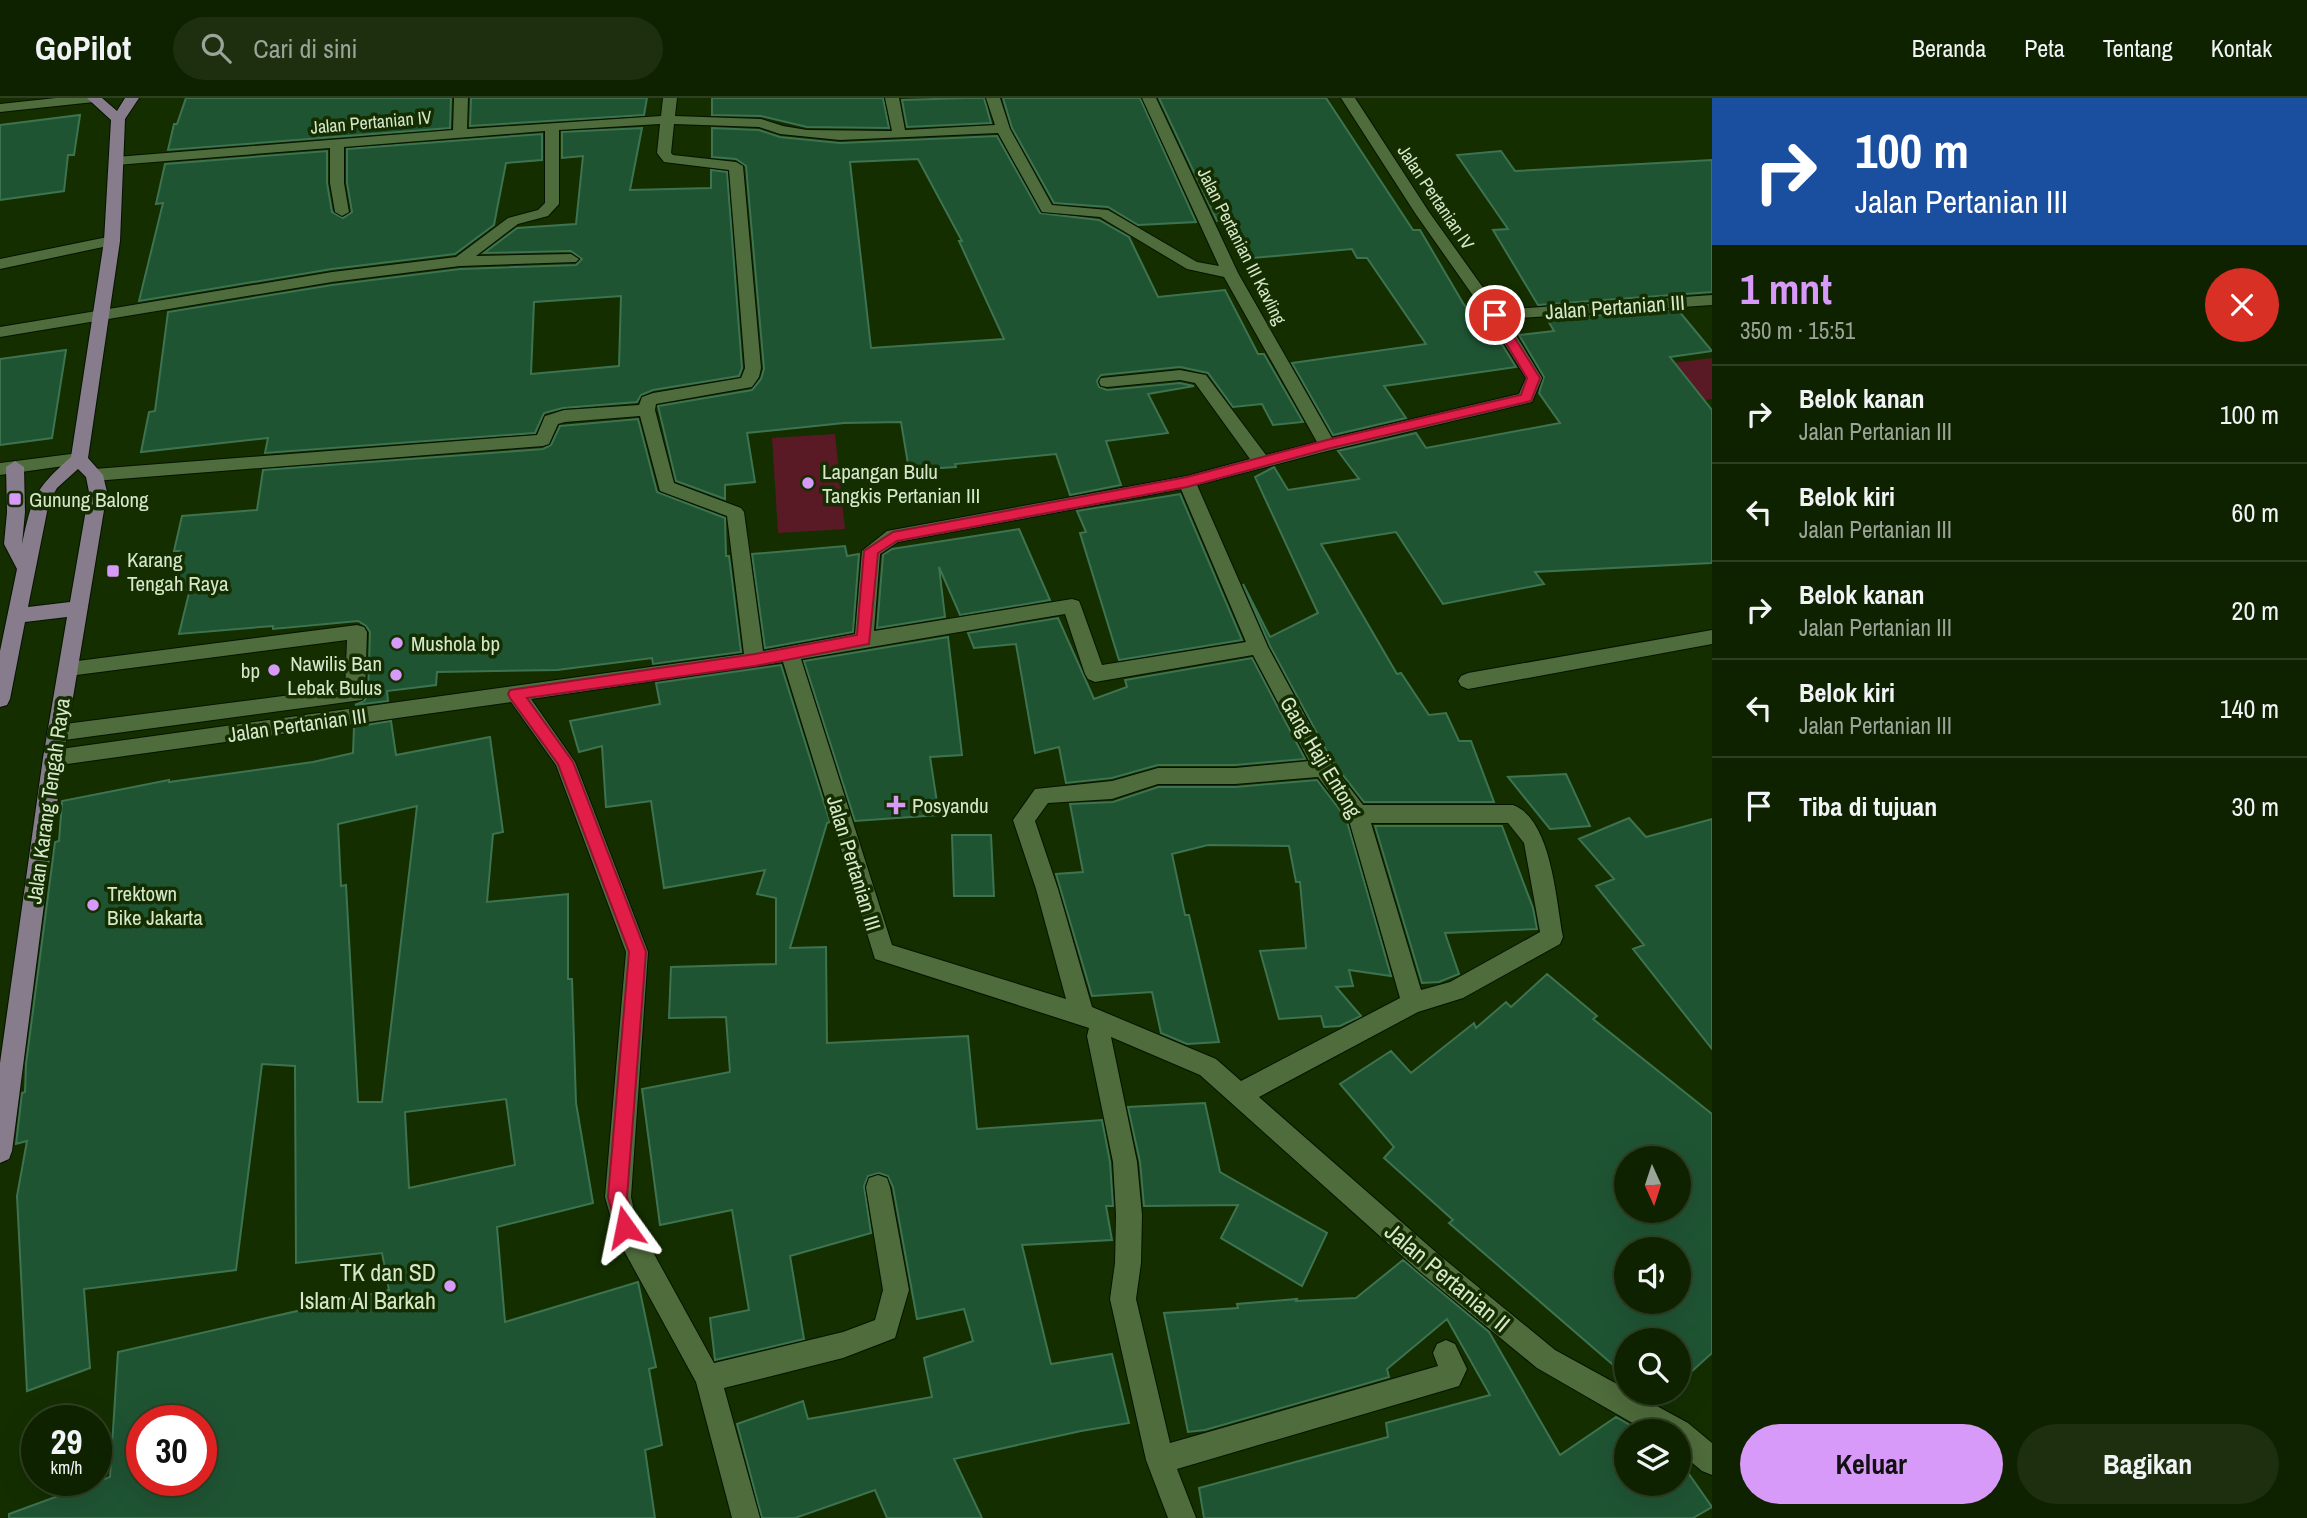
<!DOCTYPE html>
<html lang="id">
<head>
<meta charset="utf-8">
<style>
  :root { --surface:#0f2200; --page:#1d2f0f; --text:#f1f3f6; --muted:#9ba499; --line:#2f3f22; --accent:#d89af8 }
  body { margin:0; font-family:"Archivo Narrow",sans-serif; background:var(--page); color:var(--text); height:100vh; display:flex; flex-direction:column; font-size:26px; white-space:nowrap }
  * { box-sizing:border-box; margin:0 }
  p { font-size:23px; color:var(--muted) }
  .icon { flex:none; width:38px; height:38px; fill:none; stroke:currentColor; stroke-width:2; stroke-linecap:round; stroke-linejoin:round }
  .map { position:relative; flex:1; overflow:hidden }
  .sheet { display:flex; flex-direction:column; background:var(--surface); width:595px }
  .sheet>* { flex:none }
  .guide { background:#1a4fa0; color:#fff; overflow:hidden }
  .needle { width:46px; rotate:177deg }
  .controls { position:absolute; left:1614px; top:1048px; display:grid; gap:14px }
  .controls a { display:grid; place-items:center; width:77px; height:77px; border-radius:50%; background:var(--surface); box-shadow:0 7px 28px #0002,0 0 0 2px var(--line); font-size:35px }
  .speed { position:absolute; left:21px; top:1307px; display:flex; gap:14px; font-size:35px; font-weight:700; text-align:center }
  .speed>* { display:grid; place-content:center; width:91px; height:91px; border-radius:50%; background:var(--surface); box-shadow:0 7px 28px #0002,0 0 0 2px var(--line); line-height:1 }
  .speed small { font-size:18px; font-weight:400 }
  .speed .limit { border:10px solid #d22; background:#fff; color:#111 }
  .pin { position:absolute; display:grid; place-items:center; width:60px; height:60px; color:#fff; margin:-30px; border:4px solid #fff; border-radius:50%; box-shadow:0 2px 7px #0007 }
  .me { position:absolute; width:77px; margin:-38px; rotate:348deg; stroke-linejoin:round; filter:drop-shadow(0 0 5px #0008) }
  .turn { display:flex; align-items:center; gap:24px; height:147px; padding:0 28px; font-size:32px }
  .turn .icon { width:91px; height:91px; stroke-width:2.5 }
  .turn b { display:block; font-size:49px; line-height:60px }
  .round { display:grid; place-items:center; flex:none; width:74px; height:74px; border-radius:37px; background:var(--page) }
  .summary { display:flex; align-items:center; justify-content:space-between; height:119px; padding:0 28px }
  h1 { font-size:42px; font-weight:700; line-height:52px; color:var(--accent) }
  .button { display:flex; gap:14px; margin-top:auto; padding:14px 28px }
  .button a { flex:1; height:80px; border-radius:42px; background:var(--accent); color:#111; font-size:28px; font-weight:700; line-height:80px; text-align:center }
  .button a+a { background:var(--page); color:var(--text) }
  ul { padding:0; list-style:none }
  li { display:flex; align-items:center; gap:21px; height:98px; padding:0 28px; border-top:2px solid var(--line) }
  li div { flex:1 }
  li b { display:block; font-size:26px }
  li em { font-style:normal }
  header { display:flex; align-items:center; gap:42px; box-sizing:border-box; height:98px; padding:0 35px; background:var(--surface); border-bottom:2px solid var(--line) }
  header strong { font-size:33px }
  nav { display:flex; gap:38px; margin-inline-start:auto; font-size:24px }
  .search { width:490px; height:63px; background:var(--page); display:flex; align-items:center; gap:18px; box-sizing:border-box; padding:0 24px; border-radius:38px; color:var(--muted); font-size:26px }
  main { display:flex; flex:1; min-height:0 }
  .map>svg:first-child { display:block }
</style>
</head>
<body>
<header>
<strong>GoPilot</strong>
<div class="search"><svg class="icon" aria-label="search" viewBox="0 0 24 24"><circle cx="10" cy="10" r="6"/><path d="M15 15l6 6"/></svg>Cari di sini</div>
<nav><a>Beranda</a><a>Peta</a><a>Tentang</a><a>Kontak</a></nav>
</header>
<main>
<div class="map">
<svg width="1712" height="1420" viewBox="0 0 1712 1420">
  <rect width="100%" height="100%" fill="#142e00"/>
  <path fill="#591a25" d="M1712,260V301L1647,309L1618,272Z
    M835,336L845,431L778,435L772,340Z"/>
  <path fill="#1f5433" stroke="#3e7350" stroke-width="2" fill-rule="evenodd" d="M186,0H451L450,30L168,52L174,26H177Z
    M471,0H647L644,17L470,28Z
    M712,0H883L889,30L807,29L761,18L712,17Z
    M967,0H984L991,25L907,29L902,2Z
    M1003,0H1140L1196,124L1138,127L1108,109L1054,105L1012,30Z
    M1159,0H1326L1413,132H1420L1463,205L1489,241L1498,240L1516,269L1384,288L1406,320L1333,337L1292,265L1426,246L1367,160H1357L1352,151L1253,160L1233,123H1217Z
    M80,17L74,57H68L64,93L0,102V27Z
    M642,30L630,92L711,90V72L727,74L742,270L739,278L653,292L641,297L637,304L563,310L544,315L535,335L265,355L268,340L141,354L149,314L155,313L168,214L332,187L460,171L576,167L582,161L571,153L484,155L517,130L576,126L583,58L562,60V34ZM621,198L619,268L531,276L534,204Z
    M712,30L759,32L780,39L840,45L997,38L1040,115L1099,122L1129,139L1158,199L1225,192L1258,256H1264L1303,324L1273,327L1262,306L1233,309L1208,275L1180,269L1101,277L1097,283L1099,289L1107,292L1180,285L1194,288L1148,296L1168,335L1106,343L1121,387L1070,397L1056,356L955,366L956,369L909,372L901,324L844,325L747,335L755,384L725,387V401L676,383L658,308L752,292L761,281L764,271L746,68L736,61L712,59ZM918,61L962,143H959L1004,241L871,250L850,64Z
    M542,36V62L506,65L494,127L455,156L332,171L139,203L163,105L156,106L165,66L327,53V85L332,114L343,120L352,114L347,85V51Z
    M1501,53L1515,73L1712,62V194L1538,207L1493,132L1508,131L1457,57Z
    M1678,212L1712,253L1670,259L1712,312V465L1535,474L1544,486L1443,506L1396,434L1321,446L1397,576L1401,575L1429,617L1446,615L1459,643H1471L1494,704H1364L1332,663L1270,548L1243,486L1270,539L1318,515L1255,379L1274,369L1288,392L1359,381L1338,353L1416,335L1426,350L1560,325L1539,295L1544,279L1519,237L1554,233L1547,221Z
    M66,252L52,340L0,347V261Z
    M638,321L657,394L725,420L726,458H729L741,554L653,566L652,560L557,572L437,574L436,587L387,593L388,603L355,607L364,603L368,597L370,534L366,528L358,523L273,531V528L179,536L190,491L172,493L180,453H174L182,418L257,412L263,372L543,351L551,347L560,328Z
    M1180,396L1242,542L1119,562L1080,435L1086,434L1077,413Z
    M1019,431L1050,502L960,517L939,469L945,519L877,530L883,457L892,451Z
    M845,448L847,458L859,456L853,534L765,550L752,456Z
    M1058,520L1094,601L1127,589L1125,582L1252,560L1305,661L1235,667H1158L1112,680L1066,685L1059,649L1035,655L1016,546L974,550L968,535Z
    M948,539L962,657L930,659L939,717L855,723L804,563Z
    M781,567L830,724L827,725L790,850L826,849L827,945L968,938L977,1031L1102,1022L1110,1064L1113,1108H1106L1112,1142L1022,1147L1051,1266L1112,1256L1129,1325L1081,1333L954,1361L982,1420H887L875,1392L795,1420H762L737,1326L803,1303L808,1321L932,1299L924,1260L973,1243L964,1211L917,1221L893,1089L888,1078L879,1075L868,1078L864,1088L871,1135L790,1158L804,1241L715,1262L710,1220L749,1212L732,1112L660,1127L642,991L730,974L726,919L669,920L671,869L776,866V800L757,796L765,772L664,790L651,703L606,709L602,648L579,654L570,623L660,606L656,585Z
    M391,623L396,657L490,639L503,734L493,736L487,804L568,796V881H572L576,1005L593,1105L497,1129L505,1224L638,1184L656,1269L649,1271L662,1347L645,1352L655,1420H9V1416L110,1379L118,1254L389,1192L382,1155L296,1165L295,968L262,966L236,1172L84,1191L90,1270L27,1293L17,1098L27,1043L16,1046L22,995L25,994L26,966L55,744L59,743L62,703L169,682V684L313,664L353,655L354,629ZM417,708L382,1004H358L346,787L341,788L338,726ZM506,1001L515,1067L409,1090L405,1014ZM142,1323H201V1382H142Z
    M1566,676L1590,728L1550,731L1508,679Z
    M1317,682L1346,720L1391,878L1349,872L1353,888L1336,889L1361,918L1340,928L1324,929L1321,918L1279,921L1260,853L1306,850L1300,784H1296L1289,748L1208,747L1172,756L1185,817H1189L1219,944L1187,946L1161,935L1152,894L1092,898L1056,776L1083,774L1070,706L1113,704L1158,689H1235Z
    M1629,720L1646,739L1712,721V951L1633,851L1644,847L1596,788L1614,781L1579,741Z
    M1375,728H1502L1533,810L1537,831L1445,835L1459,876L1439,884L1422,885Z
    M952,737H991L994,798H954Z
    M1547,876L1597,918L1593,921L1712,1016V1255L1678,1286V1242H1626V1278L1449,1125L1453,1122L1384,1060L1394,1049L1340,986L1391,953L1411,975L1474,925L1476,930L1506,904L1511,909ZM1626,1060H1678V1113H1626ZM1626,1152H1678V1204H1626Z
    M1205,1005L1220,1074L1327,1135L1302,1188L1221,1140L1238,1107L1144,1108L1140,1064L1128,1009Z
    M1403,1162L1489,1234L1560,1357L1616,1319L1642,1334H1626V1386H1678V1372L1684,1369L1712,1409L1693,1420H1204L1199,1390L1388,1339L1386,1325L1490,1297L1447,1221L1387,1271L1389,1279L1205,1332L1188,1334L1164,1215L1238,1210L1237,1206L1297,1201L1296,1203L1356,1200Z"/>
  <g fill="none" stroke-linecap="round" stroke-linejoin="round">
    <g stroke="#061300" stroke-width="2">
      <path id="minor" d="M56,0H101L94,4L0,14V6Z
        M454,0H468L467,31L661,18L663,0H677L675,18L761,21L783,28L807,32L892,33L885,0H899L905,32L995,27L986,0H1000L1010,31L1052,107L1108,112L1197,164L1219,168L1142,0H1156L1238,175L1332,340L1519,296L1526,280L1488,219L1415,115L1341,0H1355L1429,114L1499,212L1712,197V207L1506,221L1542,280L1532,304L1327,353L1197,387L1268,549L1330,664L1363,707H1513C1552,721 1556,804 1563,839L1560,846L1463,900L1418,914L1259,999L1438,1156L1555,1252L1626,1291V1295H1633L1688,1325L1712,1345V1377L1702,1373L1678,1353V1334H1648L1537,1270L1420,1174L1200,977L1111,939L1137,1064L1142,1117L1141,1165L1136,1201L1170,1345L1438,1268L1433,1255L1437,1246L1446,1242L1455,1246L1467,1271L1459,1288L1449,1291L1177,1371L1196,1420H1168L1146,1362L1110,1201L1115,1165L1116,1117L1113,1064L1087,938L1089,930L875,861L783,564L531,601L575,664L648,854L631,1099L637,1125L714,1265L843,1234L875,1222L883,1192L866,1089L869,1080L878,1077L887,1080L890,1089L909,1192L895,1240L843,1260L724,1290L760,1420H732L696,1284L616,1138L605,1099L626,854L556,667L511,604L53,668L46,666L43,660L46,654L53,652L744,556L727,418L660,393L640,318L565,324L558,326L549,346L543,348L94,383L85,377L94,371L537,337L545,318L564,312L639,307L642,299L653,295L741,280L745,270L729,72L664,64L657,55L660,26L559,32V106L548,118L518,126L476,158L571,156L579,161L576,164L460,168L332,184L0,239V229L332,174L456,159L508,120L538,112L545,105V33L344,49V85L349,114L342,118L335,114L330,85V50L116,67L109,63L116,59L453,32ZM674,26L759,29L780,36L840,42L998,35L1042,114L1100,119L1187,171L1224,179L1317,344L1266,357L1206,277L1180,272L1101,280L1099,284L1101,288L1107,289L1180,282L1195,285L1250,361L1187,378L887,433L862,453L855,536L763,553L744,414L741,410L674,385L655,312L656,306L752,289L759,279L761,270L743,68L736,64L673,57L671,55ZM1181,391L1246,544L1102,567L1081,508L1079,503L1072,501L874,533L880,456L898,444ZM1065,516L1085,576L1088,581L1095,584L1253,557L1309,663L1235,670H1158L1112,683L1035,691L1013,722L1036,791L1066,901L892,847L801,561ZM1318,679L1348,719L1400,900L1241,983L1216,961L1092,909L1058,791L1035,723L1048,705L1112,701L1158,686H1235ZM1371,725H1508L1524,745L1540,834L1450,884L1421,892Z
        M112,138L117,140L120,143L117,146L0,171V161Z
        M79,355L88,361L85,365L0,377V365Z
        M357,527L364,529L367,534L365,597L362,602L57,643L50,641L47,635L50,629L57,627L345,590L347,542L69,578L62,575L59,570L62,565Z
        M1712,532V546L1468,591L1461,588L1458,583L1461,578L1468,575Z"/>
    </g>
    <g stroke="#061300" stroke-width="2">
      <path id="major" d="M87,0H102L117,13L125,0H139L125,21L120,143L88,360L103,377L107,394L63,660L12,1053L9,1061L0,1065V965L43,660L67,519L25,524L10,601L7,607L0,609V553L17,471L4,446L7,414L6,369L15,363L24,369L25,414L22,446C32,399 35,391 71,359L104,143L111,22ZM78,371L86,379L89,394L70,504L28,509L49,404L57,390Z"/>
    </g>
    <use href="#minor" fill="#4f6c3c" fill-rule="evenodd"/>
    <use href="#major" fill="#867c8b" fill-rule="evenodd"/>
  </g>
  <path fill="#e11d48" stroke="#92132f" stroke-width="2" d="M1495,213L1499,215L1540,280L1531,303L1327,351L1187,389L897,443L878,455L869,546L755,568L527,600L573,664L646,854L627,1099L635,1129L632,1136L625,1139L618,1136L608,1099L629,854L558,666L510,600L508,596L510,592L755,556L857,537L864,453L893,434L1187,379L1327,342L1521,297L1527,280L1489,217Z"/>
  <g fill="#d89af8" stroke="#142e00" stroke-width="2.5">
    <circle cx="808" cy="385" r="7"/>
    <rect x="8" y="394" width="14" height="14" rx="3.5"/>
    <rect x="106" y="466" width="14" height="14" rx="3.5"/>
    <circle cx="397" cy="545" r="7"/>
    <circle cx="274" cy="572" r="7"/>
    <circle cx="396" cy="577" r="7"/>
    <path d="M892.5 696.5h7v7h7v7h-7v7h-7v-7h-7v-7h7z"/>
    <circle cx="93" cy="807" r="7"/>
    <circle cx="450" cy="1188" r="7"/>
  </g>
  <g text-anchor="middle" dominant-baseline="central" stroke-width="7" stroke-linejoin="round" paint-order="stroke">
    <g font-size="18" fill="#d6e7cc" stroke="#142e00">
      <text transform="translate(371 24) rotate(-5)">Jalan Pertanian IV</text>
      <text transform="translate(1436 99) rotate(56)">Jalan Pertanian IV</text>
      <text transform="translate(1242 148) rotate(63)">Jalan Pertanian III Kavling</text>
    </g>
    <g font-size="21" fill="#d6e7cc" stroke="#142e00">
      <text transform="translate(1615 209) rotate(-4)">Jalan Pertanian III</text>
      <text transform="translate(297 627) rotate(-8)">Jalan Pertanian III</text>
      <text transform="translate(1321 659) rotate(59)">Gang Haji Entong</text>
      <text transform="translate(48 703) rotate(-82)">Jalan Karang Tengah Raya</text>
      <text transform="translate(854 765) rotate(73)">Jalan Pertanian III</text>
    </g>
    <g font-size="21" fill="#d6e7cc" stroke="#142e00" text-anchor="start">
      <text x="822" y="373">Lapangan Bulu<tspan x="822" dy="24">Tangkis Pertanian III</tspan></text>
      <text x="29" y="401">Gunung Balong</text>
      <text x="127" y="461">Karang<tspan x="127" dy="24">Tengah Raya</tspan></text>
      <text x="411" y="545">Mushola bp</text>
      <text x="382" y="565" text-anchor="end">Nawilis Ban<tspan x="382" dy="24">Lebak Bulus</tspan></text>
      <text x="260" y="572" text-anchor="end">bp</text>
      <text x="912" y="707">Posyandu</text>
      <text x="107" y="795">Trektown<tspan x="107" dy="24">Bike Jakarta</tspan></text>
    </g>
    <g font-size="24" fill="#d6e7cc" stroke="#142e00" text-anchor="end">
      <text x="436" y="1174">TK dan SD<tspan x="436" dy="28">Islam Al Barkah</tspan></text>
    </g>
    <g font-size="24" fill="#d6e7cc" stroke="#142e00">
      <text transform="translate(1448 1179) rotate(40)">Jalan Pertanian II</text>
    </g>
  </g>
</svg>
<div class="controls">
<a><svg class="needle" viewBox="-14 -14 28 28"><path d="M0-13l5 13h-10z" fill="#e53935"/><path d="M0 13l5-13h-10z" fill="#9ba499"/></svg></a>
<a><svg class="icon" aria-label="sound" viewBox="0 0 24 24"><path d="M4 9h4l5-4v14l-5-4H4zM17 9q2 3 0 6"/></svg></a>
<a><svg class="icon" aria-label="search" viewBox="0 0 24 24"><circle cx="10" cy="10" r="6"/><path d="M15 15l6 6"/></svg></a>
<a><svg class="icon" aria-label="layers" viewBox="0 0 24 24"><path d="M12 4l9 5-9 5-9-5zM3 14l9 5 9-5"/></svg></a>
</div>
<div class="speed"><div>29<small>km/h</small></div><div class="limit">30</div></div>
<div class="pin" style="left:1495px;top:217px;background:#d93025"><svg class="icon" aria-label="arrive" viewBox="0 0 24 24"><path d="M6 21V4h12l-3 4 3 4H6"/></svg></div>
<svg class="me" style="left:625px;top:1129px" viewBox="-20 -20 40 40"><path d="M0-17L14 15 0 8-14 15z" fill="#e11d48" stroke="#fff" stroke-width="4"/></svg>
</div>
<section class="sheet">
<div class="guide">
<div class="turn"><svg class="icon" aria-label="right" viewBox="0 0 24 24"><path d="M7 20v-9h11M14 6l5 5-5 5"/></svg><div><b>100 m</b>Jalan Pertanian III</div></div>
</div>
<div class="summary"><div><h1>1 mnt</h1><p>350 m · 15:51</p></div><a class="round" style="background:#d93025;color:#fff"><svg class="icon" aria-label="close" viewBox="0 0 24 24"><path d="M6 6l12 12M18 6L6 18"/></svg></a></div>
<ul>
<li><svg class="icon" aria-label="right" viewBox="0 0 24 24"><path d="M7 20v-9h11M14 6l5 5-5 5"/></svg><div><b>Belok kanan</b><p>Jalan Pertanian III</p></div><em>100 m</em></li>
<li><svg class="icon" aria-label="left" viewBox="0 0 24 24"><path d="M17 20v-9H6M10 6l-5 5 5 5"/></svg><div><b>Belok kiri</b><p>Jalan Pertanian III</p></div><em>60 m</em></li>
<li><svg class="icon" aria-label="right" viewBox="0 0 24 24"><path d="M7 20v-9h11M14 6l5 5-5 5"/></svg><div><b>Belok kanan</b><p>Jalan Pertanian III</p></div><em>20 m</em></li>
<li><svg class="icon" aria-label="left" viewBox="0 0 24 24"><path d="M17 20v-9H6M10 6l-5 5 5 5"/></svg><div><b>Belok kiri</b><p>Jalan Pertanian III</p></div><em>140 m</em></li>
<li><svg class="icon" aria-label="arrive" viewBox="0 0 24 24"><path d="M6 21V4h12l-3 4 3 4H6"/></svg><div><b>Tiba di tujuan</b></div><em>30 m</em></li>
</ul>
<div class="button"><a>Keluar</a><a>Bagikan</a></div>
</section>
</main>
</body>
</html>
